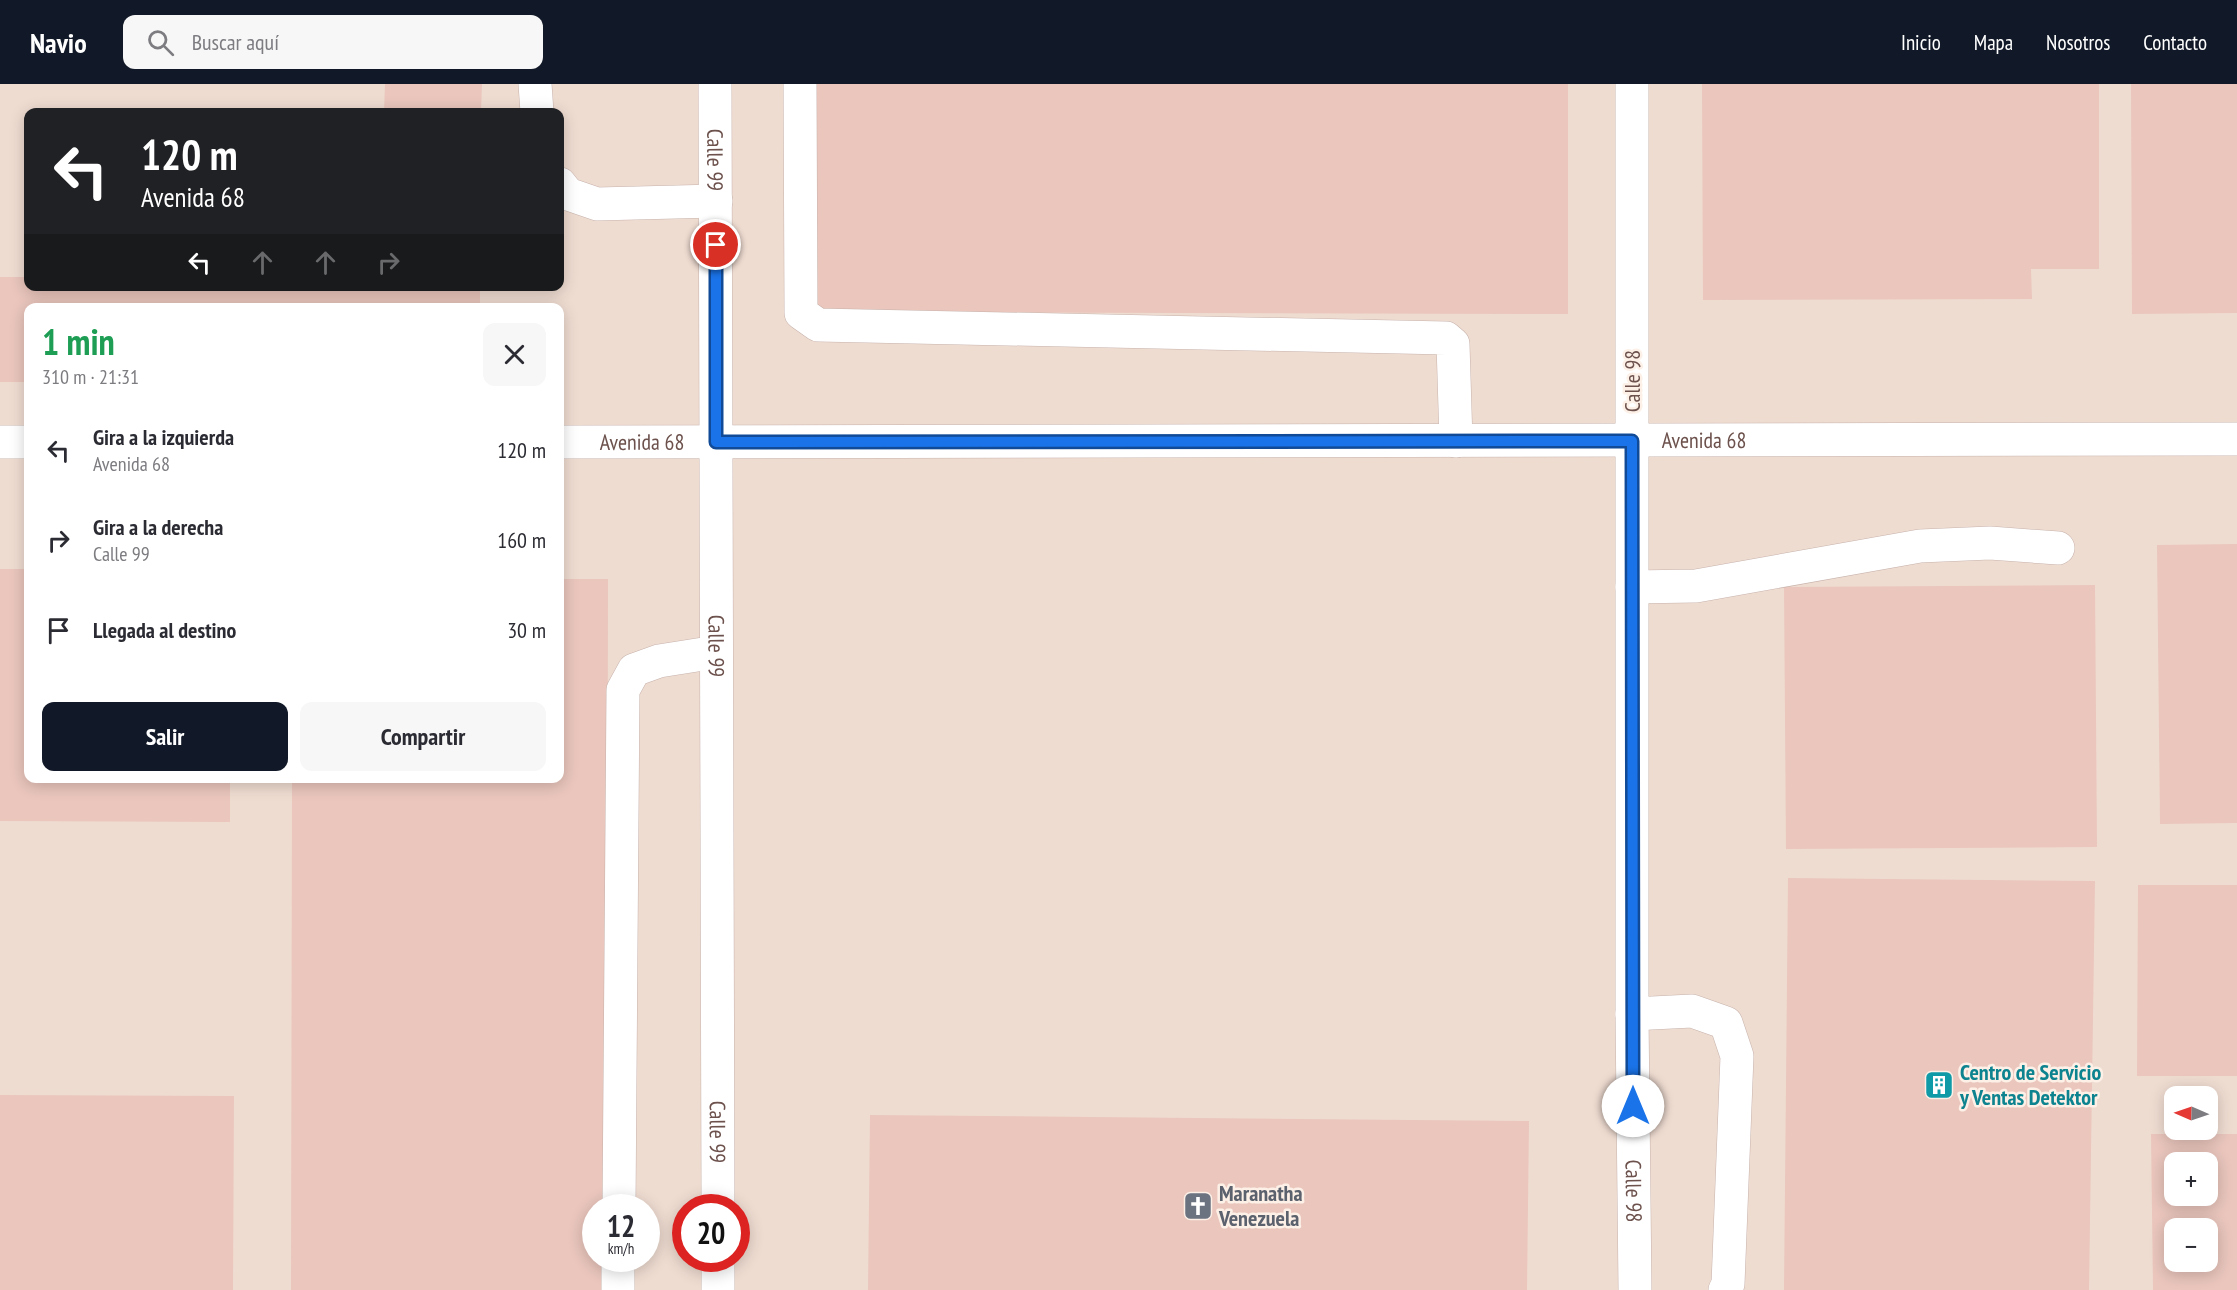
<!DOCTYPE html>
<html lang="es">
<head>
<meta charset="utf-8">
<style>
  :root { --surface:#fff; --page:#f7f7f7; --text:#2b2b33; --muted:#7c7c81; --accent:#111827 }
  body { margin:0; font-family:"PT Sans Narrow",sans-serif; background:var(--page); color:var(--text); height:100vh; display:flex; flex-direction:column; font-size:22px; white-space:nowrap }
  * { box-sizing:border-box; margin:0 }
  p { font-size:20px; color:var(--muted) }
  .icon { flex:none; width:33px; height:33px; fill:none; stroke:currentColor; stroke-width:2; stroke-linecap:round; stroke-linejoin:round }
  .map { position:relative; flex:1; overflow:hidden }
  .details { position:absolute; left:24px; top:219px; width:540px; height:480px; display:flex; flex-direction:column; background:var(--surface); border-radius:12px; box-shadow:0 3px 15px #0003 }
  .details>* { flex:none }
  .hud { position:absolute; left:24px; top:24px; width:540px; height:183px; border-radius:12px; box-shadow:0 3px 15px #0003; background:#202124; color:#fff; overflow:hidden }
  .needle { width:39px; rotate:272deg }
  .tools { position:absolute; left:2164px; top:1002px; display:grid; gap:12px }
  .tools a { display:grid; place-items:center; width:54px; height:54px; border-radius:12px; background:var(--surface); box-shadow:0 3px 15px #0003; font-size:30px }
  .speed { position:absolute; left:582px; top:1110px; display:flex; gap:12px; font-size:30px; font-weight:700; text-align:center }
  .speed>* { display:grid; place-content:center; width:78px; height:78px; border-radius:50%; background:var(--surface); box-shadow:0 3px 15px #0003; line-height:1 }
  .speed small { font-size:15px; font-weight:400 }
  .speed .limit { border:9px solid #d22; background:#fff; color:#111 }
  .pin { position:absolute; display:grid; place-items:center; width:51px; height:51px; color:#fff; margin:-26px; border:3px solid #fff; border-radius:50%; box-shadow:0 2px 6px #0007 }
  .me { position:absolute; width:66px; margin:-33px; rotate:0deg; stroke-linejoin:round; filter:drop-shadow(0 0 4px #0008) }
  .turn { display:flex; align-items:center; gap:21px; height:126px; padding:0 18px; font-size:27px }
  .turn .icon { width:78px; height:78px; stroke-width:2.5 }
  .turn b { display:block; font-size:42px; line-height:51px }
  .lanes { display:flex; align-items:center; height:57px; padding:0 18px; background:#0003; justify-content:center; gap:30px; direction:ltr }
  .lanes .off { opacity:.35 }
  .round { display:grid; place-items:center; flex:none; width:63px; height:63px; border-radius:12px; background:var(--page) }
  .summary { display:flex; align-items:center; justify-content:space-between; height:102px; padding:0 18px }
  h1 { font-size:36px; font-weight:700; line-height:45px; color:#1e9e55 }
  .action { display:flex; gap:12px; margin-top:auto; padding:12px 18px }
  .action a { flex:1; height:69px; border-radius:12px; background:var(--accent); color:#fff; font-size:24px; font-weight:700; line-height:69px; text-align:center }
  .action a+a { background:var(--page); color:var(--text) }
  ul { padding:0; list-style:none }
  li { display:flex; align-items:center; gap:18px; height:90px; padding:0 18px }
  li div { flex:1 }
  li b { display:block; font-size:22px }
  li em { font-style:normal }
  header { display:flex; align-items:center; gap:36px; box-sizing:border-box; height:84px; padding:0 30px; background:var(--accent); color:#fff }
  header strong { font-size:28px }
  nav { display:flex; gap:33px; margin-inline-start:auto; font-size:21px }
  .search { width:420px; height:54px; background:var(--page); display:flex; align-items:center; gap:15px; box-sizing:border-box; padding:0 21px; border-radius:12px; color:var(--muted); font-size:22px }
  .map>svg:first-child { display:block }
</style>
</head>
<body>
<header>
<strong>Navio</strong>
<div class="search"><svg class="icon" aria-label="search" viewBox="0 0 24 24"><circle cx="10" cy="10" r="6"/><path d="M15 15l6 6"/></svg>Buscar aquí</div>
<nav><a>Inicio</a><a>Mapa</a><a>Nosotros</a><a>Contacto</a></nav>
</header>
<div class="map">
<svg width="2237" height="1206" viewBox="0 0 2237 1206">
  <rect width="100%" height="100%" fill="#f8ebe2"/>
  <path fill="#efdcd1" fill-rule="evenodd" d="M0,0H2237V1206H0ZM28,28H560V202H28ZM28,224H560V694H28ZM2175,1012H2208V1046H2175ZM2175,1078H2208V1112H2175ZM596,1124H646V1174H596ZM686,1124H736V1174H686ZM2175,1144H2208V1178H2175Z"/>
  <path fill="#eac6bd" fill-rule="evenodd" d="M385,0H482L481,28H384Z
    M809,0H1568V230L808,228Z
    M1702,0H2099V185H2031L2032,215L1703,216Z
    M2131,0H2237V229L2132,230Z
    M0,193H28V202H480V224H28V298H0Z
    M2237,460V739L2160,740L2157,461Z
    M0,485H28V694H230V738L0,737Z
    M560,495H608L607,1124H596V1174H606V1206H291L292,694H560Z
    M2095,501L2097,763L1786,765L1784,503Z
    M1788,794L2095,797L2089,1206H1784Z
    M2138,801H2237V992H2137Z
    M0,1011L234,1012L233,1206H0Z
    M870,1031L1529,1037L1527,1206H868Z
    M2151,1050H2237V1206H2153ZM2175,1078H2208V1112H2175ZM2175,1144H2208V1178H2175Z"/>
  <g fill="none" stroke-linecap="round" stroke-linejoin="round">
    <g stroke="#c7b2ab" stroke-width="34">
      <g id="minor">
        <path d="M535,0L537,28"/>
        <path id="s1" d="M715,0L718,1124"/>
        <path d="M800,0L801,229L818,241L1446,254L1453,260L1456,357"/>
        <path id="s2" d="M1632,0V930L1635,1206"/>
        <path d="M560,100L568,110L597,120L716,117"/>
        <path d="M0,358H28"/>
        <path id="s3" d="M560,358L2237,355"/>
        <path d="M1632,503L1696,502L1920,462L1990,459L2058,464"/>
        <path d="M1632,930L1692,927L1726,939L1737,972L1728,1200L1725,1206"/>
        <path d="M619,1124L623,606L634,586L659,577L716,568"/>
        <path d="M718,1174V1206"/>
        <path d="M618,1206V1174"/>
      </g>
    </g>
    <use href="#minor" stroke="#fff" stroke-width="33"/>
  </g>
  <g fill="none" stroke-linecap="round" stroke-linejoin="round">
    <g stroke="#114b97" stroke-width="15">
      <path id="route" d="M716,161V358L1632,357L1633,1022"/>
    </g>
    <use href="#route" stroke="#1a73e8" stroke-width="10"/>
  </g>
  <defs>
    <g id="building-square" transform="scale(1.5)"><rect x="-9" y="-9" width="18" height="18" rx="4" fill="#0f9aa8" stroke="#fcf0e7"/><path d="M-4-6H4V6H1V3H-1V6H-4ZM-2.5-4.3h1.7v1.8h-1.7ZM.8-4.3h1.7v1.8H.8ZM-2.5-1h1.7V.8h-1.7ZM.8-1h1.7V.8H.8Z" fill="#fff"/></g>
    <g id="church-square" transform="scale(1.5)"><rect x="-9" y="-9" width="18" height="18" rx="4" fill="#6b7280" stroke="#fcf0e7"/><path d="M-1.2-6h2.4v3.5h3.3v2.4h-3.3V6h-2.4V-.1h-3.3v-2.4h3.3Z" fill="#fff"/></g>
  </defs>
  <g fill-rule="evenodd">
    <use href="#building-square" x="1939" y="1001"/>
    <use href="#church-square" x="1198" y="1122"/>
  </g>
  <g text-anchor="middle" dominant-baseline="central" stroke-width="5" stroke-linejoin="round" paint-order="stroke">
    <g font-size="22" fill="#6c514c" stroke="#fcf0e7">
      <text stroke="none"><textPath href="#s1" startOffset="76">Calle 99</textPath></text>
      <text transform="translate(1632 297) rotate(-90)">Calle 98</text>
      <text stroke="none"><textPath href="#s3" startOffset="1144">Avenida 68</textPath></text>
      <text stroke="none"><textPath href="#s3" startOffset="82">Avenida 68</textPath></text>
      <text stroke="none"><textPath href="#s1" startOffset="562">Calle 99</textPath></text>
      <text stroke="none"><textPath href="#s1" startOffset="1048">Calle 99</textPath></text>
      <text stroke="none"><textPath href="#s2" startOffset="1107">Calle 98</textPath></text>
    </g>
    <g font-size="22" font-weight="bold" fill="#0d838f" stroke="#fcf0e7" text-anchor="start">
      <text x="1960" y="988">Centro de Servicio<tspan x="1960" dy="25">y Ventas Detektor</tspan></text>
    </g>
    <g font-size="22" font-weight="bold" fill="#5b616d" stroke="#fcf0e7" text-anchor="start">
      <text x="1219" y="1109">Maranatha<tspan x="1219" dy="25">Venezuela</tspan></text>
    </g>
  </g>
</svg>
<div class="tools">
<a><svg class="needle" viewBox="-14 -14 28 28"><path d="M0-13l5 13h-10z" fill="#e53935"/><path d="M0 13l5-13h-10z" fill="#7c7c81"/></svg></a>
<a>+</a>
<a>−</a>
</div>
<div class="speed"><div>12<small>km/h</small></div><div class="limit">20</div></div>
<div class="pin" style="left:716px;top:161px;background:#d93025"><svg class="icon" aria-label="arrive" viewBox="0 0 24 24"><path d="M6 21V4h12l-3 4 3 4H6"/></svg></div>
<svg class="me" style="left:1633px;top:1022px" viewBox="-20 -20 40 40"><circle r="19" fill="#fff"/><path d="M0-13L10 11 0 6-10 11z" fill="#1a73e8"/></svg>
<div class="hud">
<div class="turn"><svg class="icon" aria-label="left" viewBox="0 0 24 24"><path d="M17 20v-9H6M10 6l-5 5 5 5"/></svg><div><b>120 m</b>Avenida 68</div></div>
<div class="lanes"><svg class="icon" aria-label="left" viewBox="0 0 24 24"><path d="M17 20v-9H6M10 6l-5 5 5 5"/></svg><svg class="icon off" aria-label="ahead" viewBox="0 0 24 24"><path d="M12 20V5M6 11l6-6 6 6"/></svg><svg class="icon off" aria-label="ahead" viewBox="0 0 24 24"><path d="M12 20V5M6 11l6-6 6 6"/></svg><svg class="icon off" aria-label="right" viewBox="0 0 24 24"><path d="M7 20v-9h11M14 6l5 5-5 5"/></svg></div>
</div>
<section class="details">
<div class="summary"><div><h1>1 min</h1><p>310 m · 21:31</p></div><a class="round"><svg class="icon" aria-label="close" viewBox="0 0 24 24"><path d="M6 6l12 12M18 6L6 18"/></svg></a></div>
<ul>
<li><svg class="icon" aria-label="left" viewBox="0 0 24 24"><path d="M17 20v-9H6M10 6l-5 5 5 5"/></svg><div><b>Gira a la izquierda</b><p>Avenida 68</p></div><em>120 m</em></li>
<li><svg class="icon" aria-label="right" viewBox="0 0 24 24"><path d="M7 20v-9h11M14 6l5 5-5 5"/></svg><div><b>Gira a la derecha</b><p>Calle 99</p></div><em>160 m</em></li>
<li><svg class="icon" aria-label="arrive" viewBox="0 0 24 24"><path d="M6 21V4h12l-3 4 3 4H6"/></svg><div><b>Llegada al destino</b></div><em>30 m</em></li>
</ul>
<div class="action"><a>Salir</a><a>Compartir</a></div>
</section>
</div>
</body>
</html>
